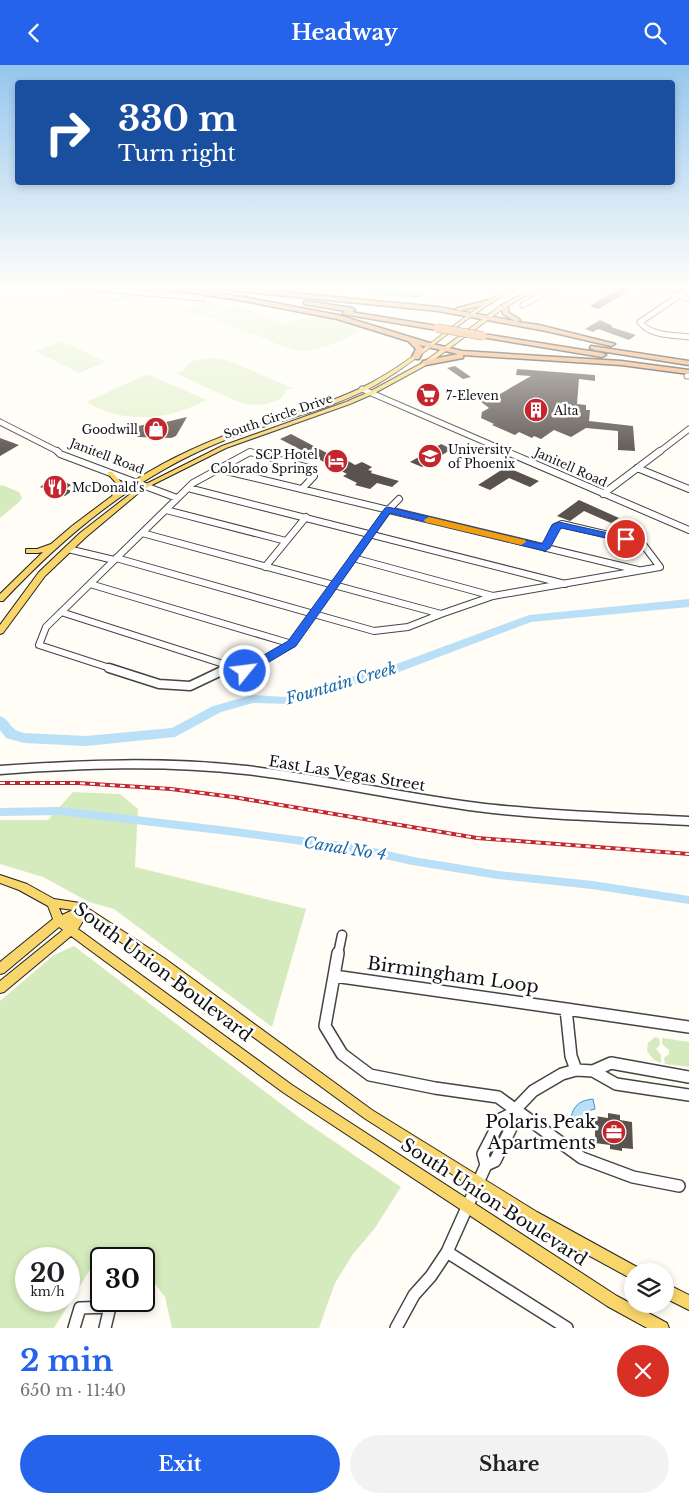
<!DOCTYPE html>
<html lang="en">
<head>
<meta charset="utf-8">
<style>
  :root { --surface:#fff; --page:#f2f2f2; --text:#202124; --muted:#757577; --accent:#2563eb }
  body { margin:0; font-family:"Libre Baskerville",serif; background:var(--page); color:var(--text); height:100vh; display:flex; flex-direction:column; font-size:19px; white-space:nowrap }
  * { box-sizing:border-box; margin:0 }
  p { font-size:16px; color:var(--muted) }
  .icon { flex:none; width:28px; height:28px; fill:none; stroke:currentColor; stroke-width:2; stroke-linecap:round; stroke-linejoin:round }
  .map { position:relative; height:1263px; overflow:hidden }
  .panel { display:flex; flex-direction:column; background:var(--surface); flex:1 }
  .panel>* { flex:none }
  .hud { position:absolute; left:15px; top:15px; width:660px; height:105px; border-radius:5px; box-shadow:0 2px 8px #0003; background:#1a4fa0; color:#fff; overflow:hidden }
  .fabs { position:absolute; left:624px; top:1198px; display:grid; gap:10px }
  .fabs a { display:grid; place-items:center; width:50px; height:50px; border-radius:50%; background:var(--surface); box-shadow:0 2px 8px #0003; font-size:25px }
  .speed { position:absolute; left:15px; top:1182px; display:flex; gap:10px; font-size:25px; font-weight:700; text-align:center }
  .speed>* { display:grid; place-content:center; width:65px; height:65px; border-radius:50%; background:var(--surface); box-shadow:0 2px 8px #0003; line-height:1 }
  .speed small { font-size:12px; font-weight:400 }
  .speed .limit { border:2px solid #111; border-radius:8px; background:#fff; color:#111 }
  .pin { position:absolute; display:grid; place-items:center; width:42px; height:42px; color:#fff; margin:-21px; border:2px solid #fff; border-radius:50%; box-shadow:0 1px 5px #0007 }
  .me { position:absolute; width:55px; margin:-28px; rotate:61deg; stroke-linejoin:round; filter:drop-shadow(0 0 4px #0008) }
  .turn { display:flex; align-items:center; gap:18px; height:105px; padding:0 20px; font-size:22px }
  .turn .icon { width:65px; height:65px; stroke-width:2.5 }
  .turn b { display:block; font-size:35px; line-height:42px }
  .round { display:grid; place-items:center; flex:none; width:52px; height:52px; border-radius:26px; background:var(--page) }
  .headline { display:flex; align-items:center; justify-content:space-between; height:85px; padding:0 20px }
  h1 { font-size:30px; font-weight:700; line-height:38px; color:var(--accent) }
  .button { display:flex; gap:10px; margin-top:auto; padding:10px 20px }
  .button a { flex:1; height:58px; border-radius:30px; background:var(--accent); color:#fff; font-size:20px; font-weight:700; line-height:58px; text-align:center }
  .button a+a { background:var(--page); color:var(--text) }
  header { display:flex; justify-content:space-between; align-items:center; height:65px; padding:0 20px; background:var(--accent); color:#fff; font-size:22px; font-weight:700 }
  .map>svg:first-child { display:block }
</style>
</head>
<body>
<header><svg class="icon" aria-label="back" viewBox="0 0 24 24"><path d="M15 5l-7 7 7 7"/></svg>Headway<svg class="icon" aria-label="search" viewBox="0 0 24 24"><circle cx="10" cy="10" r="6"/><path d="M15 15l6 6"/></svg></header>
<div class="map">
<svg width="689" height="1263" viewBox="0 0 689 1263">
  <rect width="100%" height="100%" fill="#fffdf5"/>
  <path fill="#d5ebbd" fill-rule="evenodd" d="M2,420L19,427L22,433L18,438L0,453V421Z
    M73,727L120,729L138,744L135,802L306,844L272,962L114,844L89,837L43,812L0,799V755H48Z
    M74,881L301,1054L401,1122L375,1163L353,1189L335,1218L319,1263H172L165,1232L144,1204V1194H101V1201L91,1203L54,1263H0V936L54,890ZM26,1194H69V1236H26Z
    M655,972L659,973L660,980L656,984L661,990V998L654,995L647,986L648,978Z
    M662,973L689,977V1002L665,999L664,993L669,989V985L662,979Z"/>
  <path fill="#e6f2cf" d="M208,236L223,242L200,251L185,245Z
    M235,240L284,260C314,247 332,253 361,266C339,277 318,288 293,285L207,251Z
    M62,276L106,297L79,308L35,286Z
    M208,293L227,295L293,323L286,325L282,333C268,340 256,341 241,338L175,308L183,306L184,303L193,296Z
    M149,310L207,335C166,355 127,360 86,337L143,311Z"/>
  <path fill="#b9e0f7" stroke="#3f96cf" d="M338,221C354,221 415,217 424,228L422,231L415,232L385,229L372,223Z
    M593,1034L595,1044L588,1046L585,1055L571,1053C573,1040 581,1035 593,1034Z"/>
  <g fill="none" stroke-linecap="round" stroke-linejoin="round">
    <path stroke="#3f96cf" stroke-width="1" d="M111,236L136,229"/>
    <path stroke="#b9e0f7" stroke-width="8" d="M0,747L60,746L228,766L355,783L413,796L498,810L592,820L689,835"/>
    <path fill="#b9e0f7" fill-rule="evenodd" d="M689,534V542L531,557L399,607L317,629L290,639L253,638L221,647L175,672L86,681L24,678L6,673L0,665V651C11,655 9,665 24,668L86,671L172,663L213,641L253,630L285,632L309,623L391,601L529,550Z"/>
  </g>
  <path fill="#5a524d" d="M622,222L631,225L598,244L590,241Z
    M600,255L613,261L611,262L636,270L629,275L598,264L593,267L585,264Z
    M455,301L471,312L463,314L447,303Z
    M517,304L595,310V316L579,314L577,339L586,340V345H590L589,356L633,361L635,386L618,385V366L586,363L571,372L554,365L541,374L534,371L532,373L519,367L515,370L492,360L494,359L481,353L482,347L489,343L476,333L477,331L488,336L531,311L516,310Z
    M187,352L176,371L171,373L138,372L128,366L138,361L148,359L147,356L156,355L158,358L166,357Z
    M291,369L342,396L345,394L355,400L362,397L372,402L368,405L372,406L371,408L399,416L392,422L377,418L370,424L355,420L357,418L343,411L347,409L280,374Z
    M0,373L19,380L0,391Z
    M441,379L452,384L422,402L410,397Z
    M506,402L539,416L530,422L509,413L490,425L478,420Z
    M51,413L56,415L59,413L66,416L65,417L71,420L66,424L72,426L65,431L40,422Z
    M579,435L619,453L611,458L584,446L570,456L557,451Z
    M608,1048L620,1050V1055L632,1057L633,1084L622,1083V1086L610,1084V1080L595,1078V1051L608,1053Z"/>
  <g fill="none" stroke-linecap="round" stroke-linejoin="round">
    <g stroke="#444" stroke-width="7">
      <path id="minor-far3" d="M70,221L202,233
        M646,221L689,234
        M689,224L640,257C650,271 673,270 689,272
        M523,240L558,221
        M687,311H689
        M362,324L508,387
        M0,357L59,387
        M659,387L689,364"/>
    </g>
    <g stroke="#444" stroke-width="8">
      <path id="minor-far2" d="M57,386L60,389L177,433
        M505,386L689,465
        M637,403L689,424
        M218,404L638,505
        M188,423L565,519
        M603,429L660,386
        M166,445L286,476
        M142,468L441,549L493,531L660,502L642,478L562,459L555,462L545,483
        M68,484L114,495
        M116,493L374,566L408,562L441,549
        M353,493L493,531
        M265,502L306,452
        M90,519L292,579
        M61,547L239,604
        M113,604L39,580L46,562L193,418L250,387L313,404L314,411L302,424
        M225,604L232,601
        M248,604L292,579L388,445L399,434"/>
    </g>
    <g stroke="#444" stroke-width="11">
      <path id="minor-far1" d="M109,603L159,619L190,621L228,603
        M235,603L245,606L250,603
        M0,705C82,699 164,696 246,705C323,714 400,732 477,742C548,751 619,752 689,756
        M338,889L342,870"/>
    </g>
    <g stroke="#444" stroke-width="14">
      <path id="minor" d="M334,911L338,888
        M566,944L689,962
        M576,1005L571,991L566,944L334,911L325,961L342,989L370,1010L435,1023L498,1032L582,1093L633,1112L679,1121
        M593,1006L616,1019L689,1030
        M486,1100L495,1096L512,1061L511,1049
        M447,1187L567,1263
        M74,1263L80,1243L110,1242L105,1263
        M396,1263L414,1230L431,1211L447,1187L486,1100L483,1089L501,1054L511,1049L533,1026L562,1009L576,1005L593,1006L611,998L689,1012"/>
    </g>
    <g stroke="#222" stroke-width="2">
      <path id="major" d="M514,221H520C515,225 507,228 501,232C490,238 479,246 469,253C437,276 408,302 374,321C327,346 274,356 225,375C137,410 67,468 3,536H0V529L43,487L38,488H26V484H37L51,479L72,461L112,431L117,419L108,409V407H112L122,418L123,419L121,425C157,399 198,380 240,365C283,351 328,340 369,319C421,292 462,248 514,221Z
        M537,221H543L504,243L428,299L373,329L350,339L226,383L142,425L86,472L45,511L3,568L0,569V560L39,507L80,468L138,423L222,381L346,337L369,327L424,297L500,241Z
        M0,810L27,819L54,834L80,838L164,893L372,1045L537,1147L637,1202L639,1206H632V1214L527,1157L364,1053L156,901L85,853L78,864L292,1020L617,1231L667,1258L669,1263H647L607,1241L284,1028L71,871L4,927L0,928V916L63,865L59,862L4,908L0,909V897L53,854L48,841L19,825L0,818ZM59,843L73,845L62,850Z
        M665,1218L689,1230V1245L665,1233Z"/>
    </g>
    <g stroke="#222" stroke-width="3">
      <path id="highway" d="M149,221H166L244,232L338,250L433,279L462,286L621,296L689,305V309L621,300L463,290V293L426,300L422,298L423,296L458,289L419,280L424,284L419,294H416L412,292L416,284L408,276L337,254L244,236Z
        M219,221L438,242L459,246L456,244L457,243L489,235L491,236V238L459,246L515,256L503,249L501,241L504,239L507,241L509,248L519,254L520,255L517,257L539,260L615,279L611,281L546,266L438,246L217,224V222Z
        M306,236L352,243L355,245L352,247L304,239V237Z
        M345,246L437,261L440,263L437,265L343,249V247Z
        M483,269L602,288L606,290L602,292L481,272V270Z
        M591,281L689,296V300L594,285L590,283Z"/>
    </g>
    <use href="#minor-far3" stroke="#fff" stroke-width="5"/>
    <use href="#minor-far2" stroke="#fff" stroke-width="6"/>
    <use href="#minor-far1" stroke="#fff" stroke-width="8"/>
    <use href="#minor" stroke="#fff" stroke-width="11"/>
    <use href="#major" fill="#f9d66b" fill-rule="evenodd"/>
    <use href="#highway" fill="#f5a25d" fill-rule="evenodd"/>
    <g stroke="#c4262e" stroke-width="4">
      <path id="rail" d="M0,718H78L171,724L233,732L477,773L689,789"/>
    </g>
    <use href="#rail" stroke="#fff" stroke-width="2" stroke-dasharray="5" stroke-linecap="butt"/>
    <g stroke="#222" stroke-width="9" stroke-linecap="butt">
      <path id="highway-bridge" d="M437,263L483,271"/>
    </g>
    <use href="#highway-bridge" stroke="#f5a25d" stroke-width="8"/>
  </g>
  <linearGradient id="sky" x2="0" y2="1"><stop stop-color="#95c6ee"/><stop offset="0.56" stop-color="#fffefa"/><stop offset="1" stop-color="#fffefa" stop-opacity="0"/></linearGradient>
  <rect width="689" height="398" fill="url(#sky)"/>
  <path fill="#2563eb" stroke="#184099" d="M388,442L542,479L552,460L559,457L626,472L630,474L626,477L561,463L550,483L545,486L390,448L296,581L249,609H241L239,606L241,603L288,576L385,443Z"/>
  <path fill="#f59e0b" d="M429,452L525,475L526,477L521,480L425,457L424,455Z"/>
  <defs>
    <g id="supermarket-disc" transform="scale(1.25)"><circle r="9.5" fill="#c4262e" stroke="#fff"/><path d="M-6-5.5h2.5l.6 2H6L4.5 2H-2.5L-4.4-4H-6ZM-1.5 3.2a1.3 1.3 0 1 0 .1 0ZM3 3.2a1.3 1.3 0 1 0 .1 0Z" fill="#fff"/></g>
    <g id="building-disc" transform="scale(1.25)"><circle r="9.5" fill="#c4262e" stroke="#fff"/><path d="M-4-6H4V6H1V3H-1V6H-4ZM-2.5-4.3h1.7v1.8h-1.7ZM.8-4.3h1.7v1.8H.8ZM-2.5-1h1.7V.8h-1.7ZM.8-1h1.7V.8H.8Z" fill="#fff"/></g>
    <g id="shop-disc" transform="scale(1.25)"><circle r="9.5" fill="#c4262e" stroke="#fff"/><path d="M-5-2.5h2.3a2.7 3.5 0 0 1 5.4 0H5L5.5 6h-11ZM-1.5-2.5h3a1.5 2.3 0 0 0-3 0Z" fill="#fff"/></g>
    <g id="university-disc" transform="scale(1.25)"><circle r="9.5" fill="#c4262e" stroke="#fff"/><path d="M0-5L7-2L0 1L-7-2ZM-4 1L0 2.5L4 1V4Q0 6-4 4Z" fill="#fff"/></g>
    <g id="hotel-disc" transform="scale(1.25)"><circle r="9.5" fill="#c4262e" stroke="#fff"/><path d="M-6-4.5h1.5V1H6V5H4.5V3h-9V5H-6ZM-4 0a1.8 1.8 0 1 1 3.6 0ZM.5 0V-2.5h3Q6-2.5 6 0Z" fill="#fff"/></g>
    <g id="restaurant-disc" transform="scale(1.25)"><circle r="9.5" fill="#c4262e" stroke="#fff"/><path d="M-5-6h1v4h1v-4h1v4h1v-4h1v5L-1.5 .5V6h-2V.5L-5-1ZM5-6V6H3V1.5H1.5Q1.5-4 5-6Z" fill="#fff"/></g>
    <g id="office-disc" transform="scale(1.25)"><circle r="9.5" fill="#c4262e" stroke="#fff"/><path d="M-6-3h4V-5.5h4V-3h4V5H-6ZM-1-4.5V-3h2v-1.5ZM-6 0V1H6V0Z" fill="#fff"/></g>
  </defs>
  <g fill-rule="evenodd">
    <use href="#supermarket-disc" x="428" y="330"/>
    <use href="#building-disc" x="536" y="345"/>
    <use href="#shop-disc" x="156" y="364"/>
    <use href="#university-disc" x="430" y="391"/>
    <use href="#hotel-disc" x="336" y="396"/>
    <use href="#restaurant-disc" x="55" y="422"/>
    <use href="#office-disc" x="614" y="1067"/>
  </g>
  <g text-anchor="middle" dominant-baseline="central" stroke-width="5" stroke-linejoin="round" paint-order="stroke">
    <g font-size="12" fill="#111" stroke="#fff" text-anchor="start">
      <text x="446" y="330">7-Eleven</text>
      <text x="554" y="345">Alta</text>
      <text x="138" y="364" text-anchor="end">Goodwill</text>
      <text x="448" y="384">University<tspan x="448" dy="14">of Phoenix</tspan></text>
      <text x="318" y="389" text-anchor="end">SCP Hotel<tspan x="318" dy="14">Colorado Springs</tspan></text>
      <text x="72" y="422">McDonald's</text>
    </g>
    <g font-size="12" fill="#111" stroke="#fff">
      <text transform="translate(278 351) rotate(-19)">South Circle Drive</text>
      <text transform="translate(107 391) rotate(21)">Janitell Road</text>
      <text transform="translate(571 402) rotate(24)">Janitell Road</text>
    </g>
    <g font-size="15" fill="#111" stroke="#fff">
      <text transform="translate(347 708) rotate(9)">East Las Vegas Street</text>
    </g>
    <g font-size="16" font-style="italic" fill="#1768a6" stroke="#fff">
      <text transform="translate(341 618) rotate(-16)">Fountain Creek</text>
      <text transform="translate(345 783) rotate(9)">Canal No 4</text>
    </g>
    <g font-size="18" fill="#111" stroke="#fff">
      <text transform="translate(163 907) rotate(37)">South Union Boulevard</text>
      <text transform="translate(453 910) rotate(8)">Birmingham Loop</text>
      <text transform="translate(494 1137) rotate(33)">South Union Boulevard</text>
    </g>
    <g font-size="18" fill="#111" stroke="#fff" text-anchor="end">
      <text x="596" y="1057">Polaris Peak<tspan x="596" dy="21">Apartments</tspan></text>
    </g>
  </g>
</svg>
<div class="fabs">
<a><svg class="icon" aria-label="layers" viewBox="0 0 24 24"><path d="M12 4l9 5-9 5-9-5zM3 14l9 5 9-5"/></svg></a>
</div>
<div class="speed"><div>20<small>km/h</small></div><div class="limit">30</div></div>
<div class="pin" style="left:626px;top:474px;background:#d93025"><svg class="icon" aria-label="arrive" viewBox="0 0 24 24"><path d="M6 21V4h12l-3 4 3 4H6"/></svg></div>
<svg class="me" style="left:245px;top:606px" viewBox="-20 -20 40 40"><circle r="17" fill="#2563eb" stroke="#fff" stroke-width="3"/><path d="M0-11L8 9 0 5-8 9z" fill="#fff"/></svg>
<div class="hud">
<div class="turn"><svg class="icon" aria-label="right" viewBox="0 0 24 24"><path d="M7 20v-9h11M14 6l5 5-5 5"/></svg><div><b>330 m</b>Turn right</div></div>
</div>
</div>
<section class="panel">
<div class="headline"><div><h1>2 min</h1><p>650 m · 11:40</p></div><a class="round" style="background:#d93025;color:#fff"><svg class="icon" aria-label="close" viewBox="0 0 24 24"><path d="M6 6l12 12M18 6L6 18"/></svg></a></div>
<div class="button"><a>Exit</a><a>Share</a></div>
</section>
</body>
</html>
